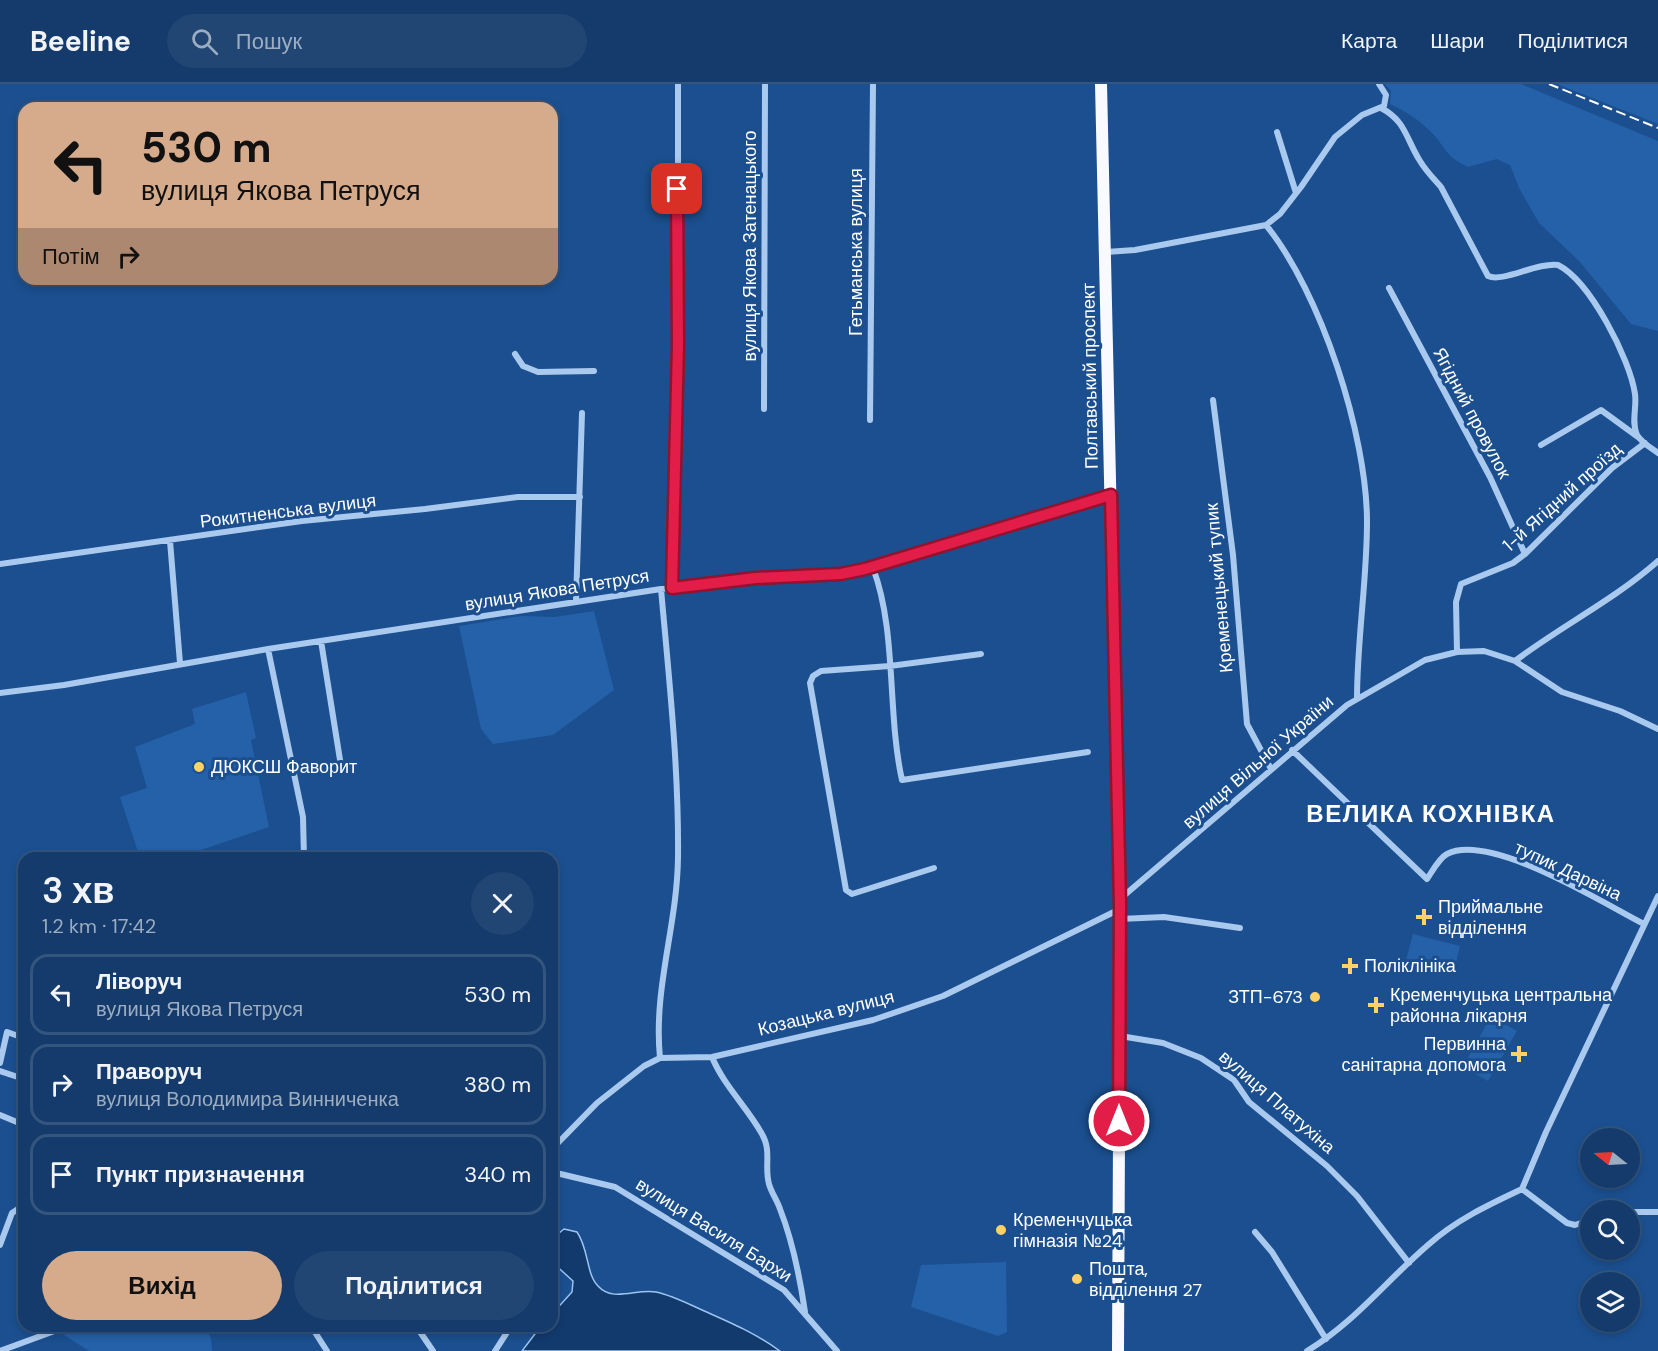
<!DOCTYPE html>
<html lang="uk">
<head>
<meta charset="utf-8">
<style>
  :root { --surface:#143b6b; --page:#214673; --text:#f1f3f6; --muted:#9dadc1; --line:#33557e; --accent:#d6ab8b }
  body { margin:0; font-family:"DM Sans",sans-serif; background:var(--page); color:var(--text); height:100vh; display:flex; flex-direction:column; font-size:22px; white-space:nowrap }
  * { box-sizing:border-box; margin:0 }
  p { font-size:20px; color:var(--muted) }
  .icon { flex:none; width:33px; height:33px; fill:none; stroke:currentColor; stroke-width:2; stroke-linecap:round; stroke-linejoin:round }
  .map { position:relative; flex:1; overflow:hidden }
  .drawer { position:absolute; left:18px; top:768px; width:540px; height:480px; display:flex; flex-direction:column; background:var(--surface); border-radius:18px; box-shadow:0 3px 9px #0003,0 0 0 2px var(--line) }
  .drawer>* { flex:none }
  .guide { position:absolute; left:18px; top:18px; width:540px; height:183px; border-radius:18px; box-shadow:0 3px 9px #0003,0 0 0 2px var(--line); background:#d6ab8b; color:#111; overflow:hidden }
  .needle { width:39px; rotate:288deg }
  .fabs { position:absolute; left:1580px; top:1044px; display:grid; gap:12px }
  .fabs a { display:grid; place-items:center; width:60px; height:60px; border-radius:50%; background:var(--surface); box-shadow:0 3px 9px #0003,0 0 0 2px var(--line); font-size:30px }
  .pin { position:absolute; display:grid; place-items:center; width:51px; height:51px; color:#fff; margin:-26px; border-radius:12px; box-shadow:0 3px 9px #0006 }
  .me { position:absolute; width:66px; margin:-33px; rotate:0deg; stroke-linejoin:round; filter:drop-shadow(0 0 4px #0008) }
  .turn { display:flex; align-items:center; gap:21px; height:126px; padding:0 24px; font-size:27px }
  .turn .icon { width:78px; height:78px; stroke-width:2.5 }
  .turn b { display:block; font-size:42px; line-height:51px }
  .then { display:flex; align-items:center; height:57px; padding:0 24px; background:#0003; gap:12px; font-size:22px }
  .round { display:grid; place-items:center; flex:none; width:63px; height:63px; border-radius:32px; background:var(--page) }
  .overview { display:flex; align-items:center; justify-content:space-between; height:102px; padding:0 24px }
  h1 { font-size:36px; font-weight:600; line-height:45px }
  .primary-button { display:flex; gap:12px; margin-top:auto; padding:12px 24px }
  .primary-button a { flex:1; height:69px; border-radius:36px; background:var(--accent); color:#111; font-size:24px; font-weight:600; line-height:69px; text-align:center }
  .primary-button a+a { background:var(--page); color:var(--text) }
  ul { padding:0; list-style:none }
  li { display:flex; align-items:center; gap:18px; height:81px; margin:0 12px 9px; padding:0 12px; border:3px solid var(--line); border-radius:18px }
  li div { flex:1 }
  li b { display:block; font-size:22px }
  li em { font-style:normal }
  header { display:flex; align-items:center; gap:36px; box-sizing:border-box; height:84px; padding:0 30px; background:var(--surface); border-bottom:2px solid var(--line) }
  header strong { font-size:28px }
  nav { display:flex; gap:33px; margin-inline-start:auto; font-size:21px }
  .search { width:420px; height:54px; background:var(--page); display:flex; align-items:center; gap:15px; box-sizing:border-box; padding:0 21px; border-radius:33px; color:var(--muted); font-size:22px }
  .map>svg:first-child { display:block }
</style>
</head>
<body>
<header>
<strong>Beeline</strong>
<div class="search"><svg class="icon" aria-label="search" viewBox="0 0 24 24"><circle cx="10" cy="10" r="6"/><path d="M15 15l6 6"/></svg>Пошук</div>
<nav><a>Карта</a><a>Шари</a><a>Поділитися</a></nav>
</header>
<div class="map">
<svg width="1658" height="1267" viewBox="0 0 1658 1267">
  <rect width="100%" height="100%" fill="#1b4f8f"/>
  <path fill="#2461a8" d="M1385,0H1521L1658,57V247L1631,240L1579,177L1539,139L1519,104L1510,81L1497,75L1468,83C1443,71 1447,64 1430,47C1418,35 1405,27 1390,20L1391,7Z
    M1557,0H1658V40Z
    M594,527L614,606L553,651L493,660L481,645L459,542L521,532L554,533Z
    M246,608L256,654L251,656L269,743L177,774H140L120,713L147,704L135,663L195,640L192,625Z
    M1413,850L1460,862L1454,888L1406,876Z
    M1491,932L1517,947L1488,997L1463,983Z
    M1006,1178L1007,1248L998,1252L911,1223L921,1181Z
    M86,1242H205L211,1254L212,1267H89L64,1251Z"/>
  <path fill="#123a6d" stroke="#9cc4f0" stroke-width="1.5" d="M564,1145L577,1148C589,1165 586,1190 598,1202C613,1219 637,1204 656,1208C675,1212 692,1222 711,1230C738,1242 756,1250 780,1267H522L541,1242H552V1230L572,1208L573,1197L552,1178V1155Z"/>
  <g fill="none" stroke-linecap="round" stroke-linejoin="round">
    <path stroke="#a9c9ee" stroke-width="6" d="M1381,24C1406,37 1406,55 1420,77C1426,87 1433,94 1441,103L1488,192C1503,199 1537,178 1558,181C1590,197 1630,275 1635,310C1637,323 1631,338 1637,351C1641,358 1651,364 1658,369
      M1277,48L1296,109
      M1266,141C1321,209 1367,351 1367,438C1367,497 1357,556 1357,615
      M1106,168L1135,166L1266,141L1280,130L1301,103L1335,53L1362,31L1384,22L1386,11L1379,0
      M1389,204L1490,393L1525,470
      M515,270L523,282L538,288L594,287
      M1213,316L1233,471L1247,640L1271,685
      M764,325L765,0
      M870,336L873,0
      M1541,361L1601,326L1638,353
      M170,457L180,579
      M0,480L302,437L425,425L518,413H580
      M873,484C897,547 887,629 902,696L1088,668
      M672,504L678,261V0
      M576,517L582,329
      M321,557L341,682
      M268,565L303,733L304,774
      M1457,568L1456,518L1461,500L1513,479L1525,470L1612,384L1645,359
      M1515,577C1561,542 1614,516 1658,477
      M0,609L64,601L268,565L661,505L756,494L841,490L904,475L1110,411
      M1292,666L1427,795C1432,788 1439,774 1447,770C1490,748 1603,819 1644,840
      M934,784L852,810L846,806L810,599L813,592L821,587L890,582L981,570
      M1120,815L1347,621L1425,576L1457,568L1484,567L1515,577L1562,608L1620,627L1658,645
      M1120,835L1164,833L1240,844
      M1120,952L1163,959L1201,974L1234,996L1249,1018L1327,1082L1357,1112L1409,1179
      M712,973C724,1002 747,1023 762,1050C772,1067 764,1083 769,1100C771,1108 777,1116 780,1125C793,1158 800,1194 805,1228
      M660,974C653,905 677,843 678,774C679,685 669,594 661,505
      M0,979L7,948L24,954
      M0,987L24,995
      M0,1031L24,1041
      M552,1065L597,1019L644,982L660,974L712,973L873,936L943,912L1120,825
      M552,1088L615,1103L784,1206L837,1267
      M1522,1105L1546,1048L1658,812
      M1522,1105L1567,1139L1575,1141L1590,1136
      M1629,1128H1658
      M1255,1148L1272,1168L1326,1255
      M0,1161L12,1129L24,1121
      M311,1242L327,1267
      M416,1242L433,1267
      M0,1267L68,1242
      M495,1267L511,1242
      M1307,1267C1354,1239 1387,1196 1428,1161C1456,1136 1488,1121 1522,1105"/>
    <path stroke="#f8faff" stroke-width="12" d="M1101,0L1120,835L1118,1267"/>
    <path stroke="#fff" stroke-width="2" stroke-dasharray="10 4.5" stroke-linecap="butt" d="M1549,0L1658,44"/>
  </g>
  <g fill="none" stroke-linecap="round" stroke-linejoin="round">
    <g stroke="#92132f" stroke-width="15">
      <path id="route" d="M677,105L678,261L672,504L756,494L841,490L865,485L1111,411L1120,820L1119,1037"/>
    </g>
    <use href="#route" stroke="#e11d48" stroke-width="10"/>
  </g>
  <g fill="#ffd166" stroke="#1b4f8f" stroke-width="2">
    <circle cx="199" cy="683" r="6"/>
    <path d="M1421 824h6v6h6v6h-6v6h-6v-6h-6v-6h6z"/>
    <path d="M1347 873h6v6h6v6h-6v6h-6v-6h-6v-6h6z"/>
    <circle cx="1315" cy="913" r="6"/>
    <path d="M1373 912h6v6h6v6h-6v6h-6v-6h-6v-6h6z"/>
    <path d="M1516 961h6v6h6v6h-6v6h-6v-6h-6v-6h6z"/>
    <circle cx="1001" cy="1146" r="6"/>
    <circle cx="1077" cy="1195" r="6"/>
  </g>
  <g text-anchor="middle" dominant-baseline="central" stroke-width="6" stroke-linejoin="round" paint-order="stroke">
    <g font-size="18" fill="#fff" stroke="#1b4f8f">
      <text transform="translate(750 162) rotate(-90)">вулиця Якова Затенацького</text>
      <text transform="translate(856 168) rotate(-90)">Гетьманська вулиця</text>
      <text transform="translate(1090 292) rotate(-91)">Полтавський проспект</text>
      <text transform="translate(1472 329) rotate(62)">Ягідний провулок</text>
      <text transform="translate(1562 413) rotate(-42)">1-й Ягідний проїзд</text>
      <text transform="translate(288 427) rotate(-7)">Рокитненська вулиця</text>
      <text transform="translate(1219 504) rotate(-95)">Кременецький тупик</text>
      <text transform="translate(557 506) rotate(-9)">вулиця Якова Петруся</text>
      <text transform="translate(1258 678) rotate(-41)">вулиця Вільної України</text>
      <text transform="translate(1568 787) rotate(25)">тупик Дарвіна</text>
      <text transform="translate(826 929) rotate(-14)">Козацька вулиця</text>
      <text transform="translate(1277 1018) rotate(41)">вулиця Платухіна</text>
      <text transform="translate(714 1146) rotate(32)">вулиця Василя Бархи</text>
    </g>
    <g font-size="18" fill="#fff" stroke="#1b4f8f" text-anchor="start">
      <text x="211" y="683">ДЮКСШ Фаворит</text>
      <text x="1438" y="823">Приймальне<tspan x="1438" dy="21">відділення</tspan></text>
      <text x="1364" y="882">Поліклініка</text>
      <text x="1390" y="911">Кременчуцька центральна<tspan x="1390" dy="21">районна лікарня</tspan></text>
      <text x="1303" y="913" text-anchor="end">ЗТП-673</text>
      <text x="1506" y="960" text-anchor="end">Первинна<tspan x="1506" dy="21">санітарна допомога</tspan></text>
      <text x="1013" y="1136">Кременчуцька<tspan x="1013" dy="21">гімназія №24</tspan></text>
      <text x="1089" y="1185">Пошта,<tspan x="1089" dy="21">відділення 27</tspan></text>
    </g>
    <g font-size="24" font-weight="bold" letter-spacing="1.5" fill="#fff" stroke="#1b4f8f">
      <text x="1431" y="729">ВЕЛИКА КОХНІВКА</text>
    </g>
  </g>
</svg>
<div class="fabs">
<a><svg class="needle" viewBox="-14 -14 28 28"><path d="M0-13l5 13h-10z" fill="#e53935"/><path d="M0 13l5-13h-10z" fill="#9dadc1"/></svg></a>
<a><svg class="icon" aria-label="search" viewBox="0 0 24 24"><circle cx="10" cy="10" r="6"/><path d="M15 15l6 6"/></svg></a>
<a><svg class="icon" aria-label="layers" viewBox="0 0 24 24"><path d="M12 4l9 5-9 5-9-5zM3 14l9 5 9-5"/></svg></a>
</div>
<div class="pin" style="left:677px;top:105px;background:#d93025"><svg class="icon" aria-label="arrive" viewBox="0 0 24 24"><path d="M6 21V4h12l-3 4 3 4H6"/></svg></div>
<svg class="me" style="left:1119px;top:1037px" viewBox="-20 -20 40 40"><circle r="17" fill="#e11d48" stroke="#fff" stroke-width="3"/><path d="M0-11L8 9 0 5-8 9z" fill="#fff"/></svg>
<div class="guide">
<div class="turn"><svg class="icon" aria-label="left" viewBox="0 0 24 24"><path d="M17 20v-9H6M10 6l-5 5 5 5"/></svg><div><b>530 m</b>вулиця Якова Петруся</div></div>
<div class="then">Потім<svg class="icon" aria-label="right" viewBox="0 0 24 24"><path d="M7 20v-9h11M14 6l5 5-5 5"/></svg></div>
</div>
<section class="drawer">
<div class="overview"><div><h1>3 хв</h1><p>1.2 km · 17:42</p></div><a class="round"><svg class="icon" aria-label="close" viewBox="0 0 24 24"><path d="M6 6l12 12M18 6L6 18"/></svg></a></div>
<ul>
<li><svg class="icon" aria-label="left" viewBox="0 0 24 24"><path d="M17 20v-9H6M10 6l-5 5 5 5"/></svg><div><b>Ліворуч</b><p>вулиця Якова Петруся</p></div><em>530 m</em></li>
<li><svg class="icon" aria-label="right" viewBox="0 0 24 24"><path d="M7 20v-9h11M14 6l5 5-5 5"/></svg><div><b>Праворуч</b><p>вулиця Володимира Винниченка</p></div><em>380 m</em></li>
<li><svg class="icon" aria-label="arrive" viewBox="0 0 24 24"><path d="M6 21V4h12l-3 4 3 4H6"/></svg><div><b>Пункт призначення</b></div><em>340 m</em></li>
</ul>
<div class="primary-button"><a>Вихід</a><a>Поділитися</a></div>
</section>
</div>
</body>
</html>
